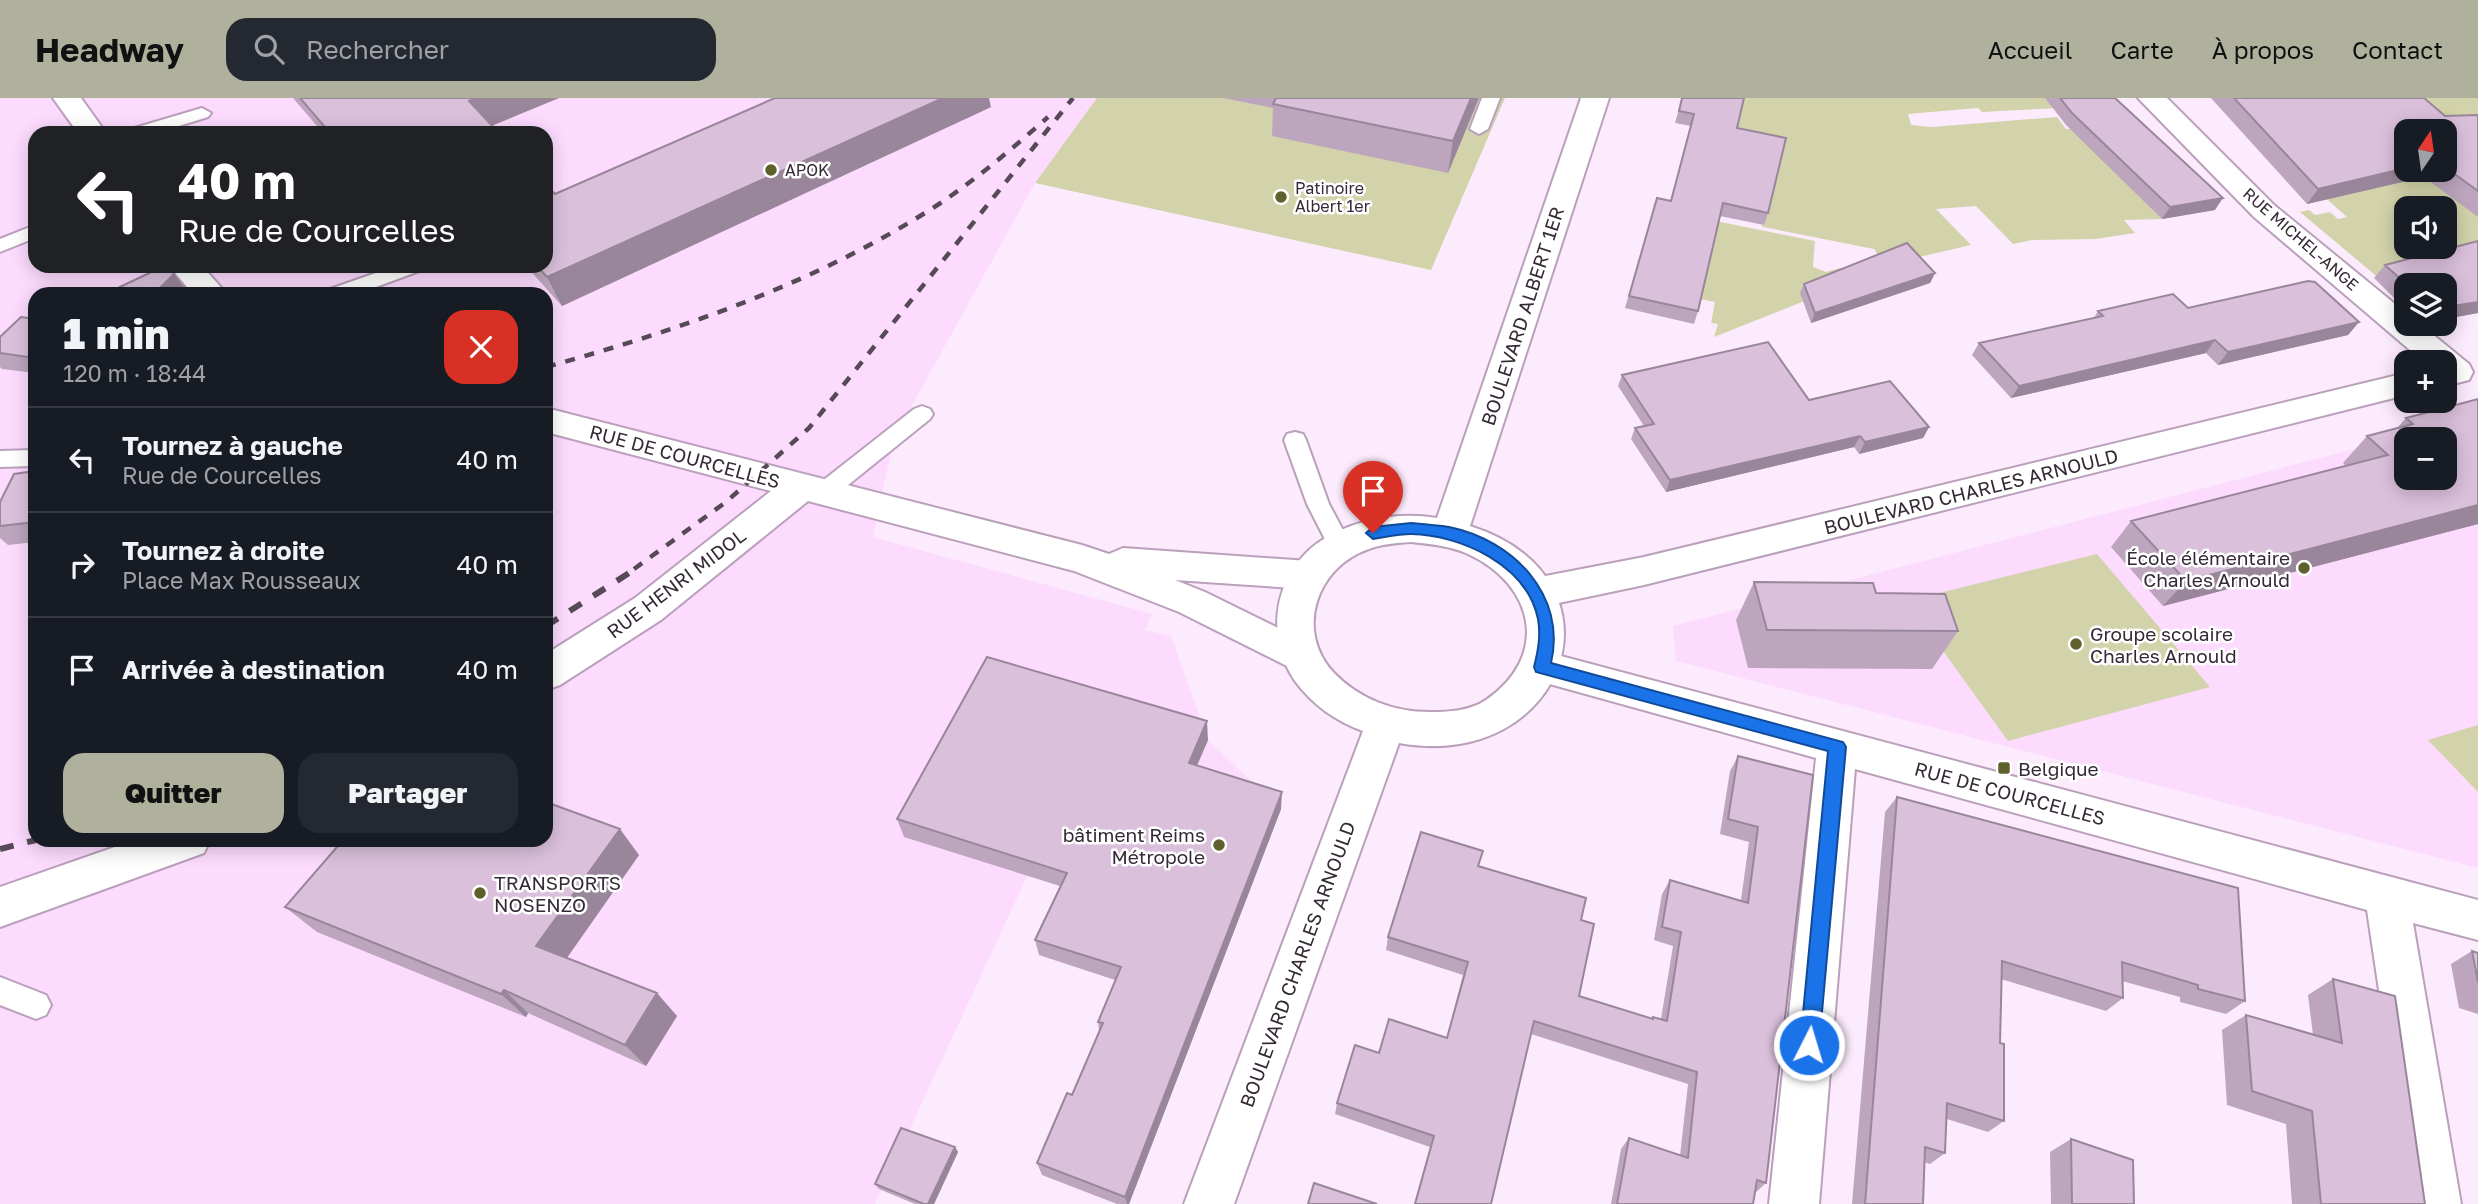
<!DOCTYPE html>
<html lang="fr">
<head>
<meta charset="utf-8">
<style>
  :root { --surface:#171b24; --page:#242831; --text:#f1f3f6; --muted:#9ea1a6; --line:#363941; --accent:#b0b19c }
  body { margin:0; font-family:"Golos Text",sans-serif; background:var(--page); color:var(--text); height:100vh; display:flex; flex-direction:column; font-size:26px; white-space:nowrap }
  * { box-sizing:border-box; margin:0 }
  p { font-size:23px; color:var(--muted) }
  .icon { flex:none; width:38px; height:38px; fill:none; stroke:currentColor; stroke-width:2; stroke-linecap:round; stroke-linejoin:round }
  .map { position:relative; flex:1; overflow:hidden }
  .details { position:absolute; left:28px; top:189px; width:525px; height:560px; display:flex; flex-direction:column; background:var(--surface); border-radius:21px; box-shadow:0 4px 18px #0003 }
  .details>* { flex:none }
  .guide { position:absolute; left:28px; top:28px; width:525px; height:147px; border-radius:21px; box-shadow:0 4px 18px #0003; background:#202124; color:#fff; overflow:hidden }
  .needle { width:46px; rotate:13deg }
  .fabs { position:absolute; left:2394px; top:21px; display:grid; gap:14px }
  .fabs a { display:grid; place-items:center; width:63px; height:63px; border-radius:14px; background:var(--surface); box-shadow:0 4px 18px #0003; font-size:35px }
  .pin { position:absolute; display:grid; place-items:center; width:60px; height:60px; color:#fff; margin:-72px -30px; border-radius:50% 50% 50% 0; rotate:-45deg; box-shadow:0 0 7px #0007 }
  .pin .icon { rotate:45deg }
  .me { position:absolute; width:77px; margin:-38px; rotate:5deg; stroke-linejoin:round; filter:drop-shadow(0 0 5px #0008) }
  .turn { display:flex; align-items:center; gap:24px; height:147px; padding:0 35px; font-size:32px }
  .turn .icon { width:91px; height:91px; stroke-width:2.5 }
  .turn b { display:block; font-size:49px; line-height:60px }
  .round { display:grid; place-items:center; flex:none; width:74px; height:74px; border-radius:21px; background:var(--page) }
  .head { display:flex; align-items:center; justify-content:space-between; height:119px; padding:0 35px }
  h1 { font-size:42px; font-weight:800; line-height:52px }
  .primary-button { display:flex; gap:14px; margin-top:auto; padding:14px 35px }
  .primary-button a { flex:1; height:80px; border-radius:21px; background:var(--accent); color:#111; font-size:28px; font-weight:800; line-height:80px; text-align:center }
  .primary-button a+a { background:var(--page); color:var(--text) }
  ul { padding:0; list-style:none }
  li { display:flex; align-items:center; gap:21px; height:105px; padding:0 35px; border-top:2px solid var(--line) }
  li div { flex:1 }
  li b { display:block; font-size:26px }
  li em { font-style:normal }
  header { display:flex; align-items:center; gap:42px; box-sizing:border-box; height:98px; padding:0 35px; background:var(--accent); color:#111 }
  header strong { font-size:33px }
  nav { display:flex; gap:38px; margin-inline-start:auto; font-size:24px }
  .search { width:490px; height:63px; background:var(--page); display:flex; align-items:center; gap:18px; box-sizing:border-box; padding:0 24px; border-radius:21px; color:var(--muted); font-size:26px }
  .map>svg:first-child { display:block }
</style>
</head>
<body>
<header>
<strong>Headway</strong>
<div class="search"><svg class="icon" aria-label="search" viewBox="0 0 24 24"><circle cx="10" cy="10" r="6"/><path d="M15 15l6 6"/></svg>Rechercher</div>
<nav><a>Accueil</a><a>Carte</a><a>À propos</a><a>Contact</a></nav>
</header>
<div class="map">
<svg width="2478" height="1106" viewBox="0 0 2478 1106">
  <rect width="100%" height="100%" fill="#fcebfd"/>
  <path fill="#fcdbfe" fill-rule="evenodd" d="M0,0H1097L1035,85L894,340L873,439L1152,516L1145,532L1171,538L1208,642L1281,711L1244,808L1043,744L875,1106H0ZM35,35H546V168H35ZM35,196H546V742H35Z
    M2478,319V770L1676,563L1673,528ZM2406,341H2445V380H2406Z"/>
  <path fill="#d2d3aa" fill-rule="evenodd" d="M1097,0H1505L1431,172L1035,85Z
    M1738,0H2056L2058,10L1982,14L1978,10L1908,16L1911,27L1932,29L2057,19L2066,31H2074L2162,121L2124,122L2135,135L2095,141L2032,142L2013,146L1976,108L1936,111L1971,147L1915,160L1878,157L1874,151L1763,129L1720,40Z
    M2277,0H2478V43L2445,33H2406V72H2416L2478,118V162L2381,182L2300,114L2309,112L2315,117L2330,114L2338,121L2347,119L2320,95ZM2406,110H2445V149H2406Z
    M1696,119L1815,143L1813,169L1826,174L1840,170L1855,183L1714,239L1718,226L1711,225L1715,204L1676,196Z
    M2097,456L2210,589L2008,643L1907,503Z
    M2478,627V694L2428,642Z"/>
  <g fill="none" stroke-linecap="round" stroke-linejoin="round">
    <g stroke="#baa0bb" stroke-width="4">
      <path id="lane" d="M1482,0H1500L1488,31L1479,36L1470,31Z
        M202,10L211,15L208,19L156,35H128L131,31Z
        M35,127V140L0,154V141Z
        M396,168H425L422,172L357,196H327L330,191Z
        M922,308L930,311L933,316L930,321L832,400L824,402L816,400L813,394L816,388L914,311Z
        M1295,334L1303,336L1306,342L1329,406L1352,449L1348,455L1340,458L1332,455L1307,406L1284,342L1287,336Z
        M35,352V368L0,369V353Z
        M0,879L46,897L51,907L46,917L36,921L0,907Z"/>
    </g>
    <g stroke="#baa0bb" stroke-width="4">
      <path id="street" d="M53,0H81L106,35H78Z
        M2138,0H2167L2274,107L2406,215V226H2420L2469,266L2473,274L2469,282L2457,285L2445,282V264H2424L2254,119Z
        M169,168H202L227,196H193Z
        M2406,275V297L1644,487L1535,510L1522,505L1516,495L1522,485L1535,480L1644,459Z
        M546,310L1082,447L1109,456L1123,450L1309,463L1322,467L1327,477L1322,487L1309,491L1175,482L1205,494L1315,548L1320,559L1315,570L1301,575L1179,514L1074,473L808,403L661,522L560,587L546,592V556L635,500L771,393L546,334Z
        M1542,553L2478,802V842L2413,825L2461,1106H2411L2367,812L1855,671L1819,1106H1769L1816,660L1528,580L1523,569L1528,558Z
        M135,742H210L204,755L0,829V789Z"/>
    </g>
    <g stroke="#baa0bb" stroke-width="4">
      <path id="secondary" d="M1581,0H1609L1470,428C1634,480 1566,675 1399,645L1234,1106H1184L1363,633C1335,623 1313,607 1295,583C1262,535 1276,468 1327,439C1360,420 1401,414 1437,420ZM1411,444C1430,446 1451,448 1468,456C1535,487 1550,558 1486,602C1470,613 1448,614 1430,614C1394,614 1359,601 1334,575C1294,533 1317,468 1369,451C1382,446 1397,445 1411,444Z"/>
    </g>
    <use href="#lane" fill="#fff" fill-rule="evenodd"/>
    <use href="#street" fill="#fff" fill-rule="evenodd"/>
    <use href="#secondary" fill="#fff" fill-rule="evenodd"/>
    <path stroke="#564a56" stroke-width="4.5" stroke-dasharray="10 10" stroke-linecap="butt" d="M546,269C683,231 819,184 939,106C978,80 1013,50 1048,19
      M634,471L726,404L809,330L1073,0"/>
    <path stroke="#564a56" stroke-width="6" stroke-dasharray="14 14" stroke-linecap="butt" d="M546,528L637,470
      M0,751L36,742"/>
  </g>
  <path fill="#bca5bd" fill-rule="evenodd" d="M293,0H559L492,28L499,35H323Z
    M1223,0H1479L1448,75L1272,38L1273,10Z
    M1682,0L1737,30L1768,115L1764,127L1720,118L1698,213L1694,226L1625,210L1657,100L1671,103L1691,28L1675,25Z
    M2045,0H2115L2215,112L2162,121L2066,27Z
    M2211,0H2424L2445,18L2478,17V119L2424,79L2307,106ZM2445,33V72H2406Z
    M991,9L562,208L526,168H546L555,96Z
    M2478,143V215L2445,221V187H2406V212L2374,180L2385,167Z
    M1935,175L1930,185L1811,225L1800,195L1804,186Z
    M2188,210L2359,224L2348,237L2218,267L2206,255L2011,300L1972,257L1979,245L2094,220L2098,213Z
    M35,221V275L2,271L0,269V239Z
    M1622,277L1809,302L1929,329L1923,340L1859,356L1854,349L1666,394L1631,341L1635,330L1644,328L1618,288Z
    M2478,301V426L2163,508L2111,449L2131,423L2346,368L2343,365L2367,338L2397,330L2406,320Z
    M35,373V444L8,447L0,440V404Z
    M1754,484L1876,495L1958,533L1932,571L1748,570L1736,522Z
    M1208,642L1197,668L1281,711L1129,1106H1117L1042,1077L1037,1065L1072,997L1099,933L1098,924L1115,882L1039,857L1035,842L1060,788L904,739L897,721Z
    M1738,658L1813,677L1766,1085L1755,1095L1753,1106H1611L1621,1051L1629,1040L1680,1058L1688,986L1531,936L1491,1106H1414L1430,1049L1335,1016L1337,1005L1447,939L1463,877L1386,852L1388,839L1478,768L1581,822L1579,898L1652,921L1653,919L1661,921L1673,848L1654,842L1662,796L1670,782L1741,802L1749,744L1720,736L1730,673Z
    M1897,699L2245,903L2226,916L2180,904V899L2122,883L2123,900L2106,913L2001,881L2000,945L2004,1023L1988,1034L1947,1021L1945,1055L1930,1066L1924,1064L1923,1106H1852L1885,714Z
    M639,757L567,860L677,918L646,968L528,915L526,919L317,834L285,809Z
    M2472,853L2478,855V916L2459,910L2451,866Z
    M2333,881L2425,1106H2292L2286,1026L2227,1007L2222,932L2246,917L2313,937L2308,897Z
    M2071,1041L2134,1106H2051L2050,1054Z
    M955,1049L958,1054L934,1106H915L879,1091L875,1086Z"/>
  <path fill="#99869a" d="M475,0H559L483,31L469,3Z
    M943,0H989L991,9L562,208L547,179Z
    M1471,0H1479L1448,75L1453,43Z
    M397,31L399,35H386Z
    M2406,70V72H2429L2424,79L2307,106L2318,91Z
    M2223,100L2215,112L2162,121L2170,109Z
    M1935,175L1930,185L1811,225L1815,215Z
    M174,176L188,194L186,196H154Z
    M2478,204V215L2445,221V212L2447,209Z
    M2359,224L2348,237L2218,267L2228,254Z
    M2215,242L2206,255L2011,300L2019,288Z
    M1929,329L1923,340L1859,356L1865,344Z
    M1860,338L1854,349L1666,394L1670,382Z
    M2478,407V426L2163,508L2186,483Z
    M1207,623L1208,642L1190,683L1189,665Z
    M1282,694L1281,711L1129,1106H1127L1125,1099Z
    M620,731L639,757L559,871L536,848Z
    M504,892L528,915L526,919L501,896Z
    M657,895L677,918L646,968L625,947Z
    M955,1049L958,1054L934,1106H928Z"/>
  <path fill="#dbc0dc" stroke="#99869a" stroke-width="2" fill-rule="evenodd" d="M300,0H475L469,3L499,35H400L397,31L386,35H330Z
    M775,0H943L547,179L537,168H546V87L555,96Z
    M1276,0H1471L1453,43L1273,6Z
    M1682,0H1744L1737,30L1786,40L1768,115L1723,105L1698,213L1629,198L1657,100L1671,103L1694,16L1679,13Z
    M2060,0H2115L2223,100L2170,109L2072,15Z
    M2234,0H2424L2445,18L2478,17V93L2445,69V33H2406V70L2318,91Z
    M2478,143V204L2447,209L2445,207V187H2407L2385,167Z
    M1907,145L1935,175L1815,215L1804,186Z
    M164,168H167L174,176L154,196H105Z
    M2308,183L2315,184L2359,224L2228,254L2215,242L2019,288L1979,245L2103,218L2098,213L2173,196L2188,210Z
    M21,219L35,221V260L0,255V239Z
    M1768,244L1809,302L1890,283L1929,329L1865,344L1860,338L1670,382L1635,330L1654,326L1622,277Z
    M2478,301V407L2186,483L2131,423L2388,357L2367,338L2413,326L2406,320ZM2406,341H2445V380H2406Z
    M35,373V424L0,428V404L14,376Z
    M1754,484L1873,485L1876,495L1945,496L1958,533L1767,532Z
    M987,559L1207,623L1189,665L1282,694L1125,1099L1037,1065L1067,995L1072,997L1103,925L1098,924L1121,869L1035,842L1067,775L897,721Z
    M1738,658L1813,677L1766,1085L1757,1082L1753,1106H1617L1629,1040L1688,1060L1697,974L1534,923L1491,1106H1415L1434,1038L1337,1005L1355,947L1379,955L1389,921L1447,940L1468,864L1388,839L1421,734L1483,753L1478,768L1586,800L1581,822L1594,826L1579,898L1653,921V919L1667,923L1681,834L1662,829L1670,782L1748,805L1758,729L1728,721Z
    M1897,699L2238,790L2245,903L2198,891V887L2122,864L2123,900L2002,863L2000,945L2004,946V1023L1947,1005L1945,1055L1925,1049L1923,1106H1865Z
    M546,704L620,731L536,848L657,895L625,947L504,892L501,896L285,809L343,742H546Z
    M2472,853L2478,855V884Z
    M2333,881L2395,898L2425,1106H2321L2312,1013L2252,993L2246,917L2342,945Z
    M901,1030L955,1049L928,1106H924L875,1086Z
    M2071,1041L2133,1062L2134,1106H2072Z
    M1314,1085L1377,1106H1308Z"/>
  <path fill="#1a73e8" stroke="#114b97" stroke-width="2" d="M1411,425C1423,426 1436,427 1449,429C1513,442 1567,497 1551,565L1843,644L1846,649L1819,947L1816,953L1809,956L1802,953L1800,947L1828,653L1536,574L1534,569C1538,553 1541,538 1538,521C1527,467 1461,437 1411,436C1399,436 1386,439 1373,441L1366,435L1373,429Z"/>
  <g fill="#60602d" stroke="#fff" stroke-width="2.5">
    <circle cx="771" cy="72" r="7"/>
    <circle cx="1281" cy="99" r="7"/>
    <circle cx="2304" cy="470" r="7"/>
    <circle cx="2076" cy="546" r="7"/>
    <rect x="1997" y="663" width="14" height="14" rx="3.5"/>
    <circle cx="1219" cy="747" r="7"/>
    <circle cx="480" cy="795" r="7"/>
  </g>
  <g text-anchor="middle" dominant-baseline="central" stroke-width="5" stroke-linejoin="round" paint-order="stroke">
    <g font-size="16" fill="#342934" stroke="#fff" text-anchor="start">
      <text x="785" y="72">APOK</text>
      <text x="1295" y="90">Patinoire<tspan x="1295" dy="18">Albert 1er</tspan></text>
    </g>
    <g font-size="16" fill="#342934" stroke="#fff">
      <text transform="translate(2301 141) rotate(41)">RUE MICHEL-ANGE</text>
    </g>
    <g font-size="19" fill="#342934" stroke="#fff">
      <text transform="translate(1522 218) rotate(-72)">BOULEVARD ALBERT 1ER</text>
      <text transform="translate(685 358) rotate(15)">RUE DE COURCELLES</text>
      <text transform="translate(1971 393) rotate(-14)">BOULEVARD CHARLES ARNOULD</text>
      <text transform="translate(676 485) rotate(-37)">RUE HENRI MIDOL</text>
      <text transform="translate(2010 695) rotate(15)">RUE DE COURCELLES</text>
      <text transform="translate(1297 866) rotate(-70)">BOULEVARD CHARLES ARNOULD</text>
    </g>
    <g font-size="19" fill="#342934" stroke="#fff" text-anchor="start">
      <text x="2290" y="459" text-anchor="end">École élémentaire<tspan x="2290" dy="22">Charles Arnould</tspan></text>
      <text x="2090" y="535">Groupe scolaire<tspan x="2090" dy="22">Charles Arnould</tspan></text>
      <text x="2018" y="670">Belgique</text>
      <text x="1205" y="736" text-anchor="end">bâtiment Reims<tspan x="1205" dy="22">Métropole</tspan></text>
      <text x="494" y="784">TRANSPORTS<tspan x="494" dy="22">NOSENZO</tspan></text>
    </g>
  </g>
</svg>
<div class="fabs">
<a><svg class="needle" viewBox="-14 -14 28 28"><path d="M0-13l5 13h-10z" fill="#e53935"/><path d="M0 13l5-13h-10z" fill="#9ea1a6"/></svg></a>
<a><svg class="icon" aria-label="sound" viewBox="0 0 24 24"><path d="M4 9h4l5-4v14l-5-4H4zM17 9q2 3 0 6"/></svg></a>
<a><svg class="icon" aria-label="layers" viewBox="0 0 24 24"><path d="M12 4l9 5-9 5-9-5zM3 14l9 5 9-5"/></svg></a>
<a>+</a>
<a>−</a>
</div>
<div class="pin" style="left:1373px;top:435px;background:#d93025"><svg class="icon" aria-label="arrive" viewBox="0 0 24 24"><path d="M6 21V4h12l-3 4 3 4H6"/></svg></div>
<svg class="me" style="left:1809px;top:947px" viewBox="-20 -20 40 40"><circle r="17" fill="#1a73e8" stroke="#fff" stroke-width="3"/><path d="M0-11L8 9 0 5-8 9z" fill="#fff"/></svg>
<div class="guide">
<div class="turn"><svg class="icon" aria-label="left" viewBox="0 0 24 24"><path d="M17 20v-9H6M10 6l-5 5 5 5"/></svg><div><b>40 m</b>Rue de Courcelles</div></div>
</div>
<section class="details">
<div class="head"><div><h1>1 min</h1><p>120 m · 18:44</p></div><a class="round" style="background:#d93025;color:#fff"><svg class="icon" aria-label="close" viewBox="0 0 24 24"><path d="M6 6l12 12M18 6L6 18"/></svg></a></div>
<ul>
<li><svg class="icon" aria-label="left" viewBox="0 0 24 24"><path d="M17 20v-9H6M10 6l-5 5 5 5"/></svg><div><b>Tournez à gauche</b><p>Rue de Courcelles</p></div><em>40 m</em></li>
<li><svg class="icon" aria-label="right" viewBox="0 0 24 24"><path d="M7 20v-9h11M14 6l5 5-5 5"/></svg><div><b>Tournez à droite</b><p>Place Max Rousseaux</p></div><em>40 m</em></li>
<li><svg class="icon" aria-label="arrive" viewBox="0 0 24 24"><path d="M6 21V4h12l-3 4 3 4H6"/></svg><div><b>Arrivée à destination</b></div><em>40 m</em></li>
</ul>
<div class="primary-button"><a>Quitter</a><a>Partager</a></div>
</section>
</div>
</body>
</html>
